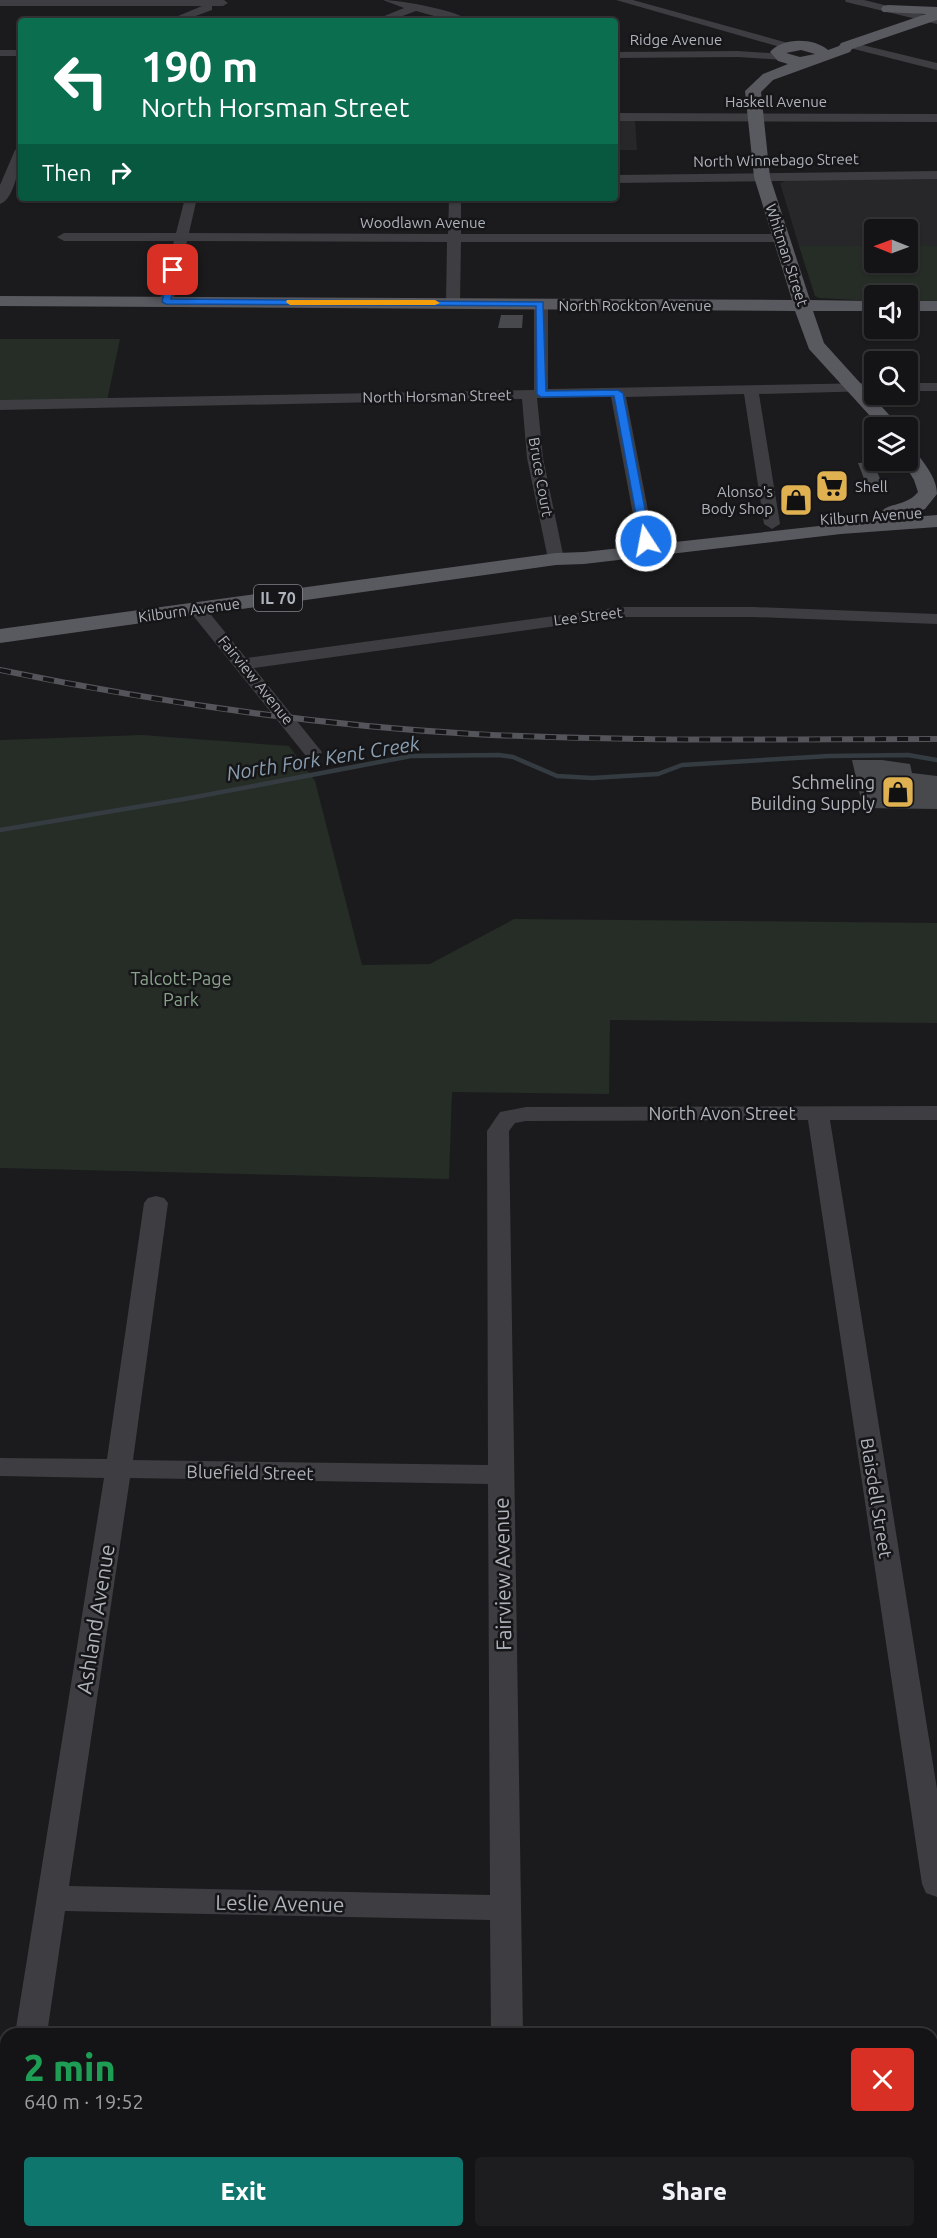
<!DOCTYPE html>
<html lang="en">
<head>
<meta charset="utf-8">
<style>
  :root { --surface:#141416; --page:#1d1d1f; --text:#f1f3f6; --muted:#9d9ea1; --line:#333335; --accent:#0f766e }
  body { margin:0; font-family:Ubuntu,sans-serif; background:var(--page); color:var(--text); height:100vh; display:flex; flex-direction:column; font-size:22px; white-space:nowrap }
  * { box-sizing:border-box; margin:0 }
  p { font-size:20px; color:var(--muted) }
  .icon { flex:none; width:33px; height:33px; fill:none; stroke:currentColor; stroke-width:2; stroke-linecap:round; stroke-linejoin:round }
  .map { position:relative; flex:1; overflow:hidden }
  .drawer { position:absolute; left:0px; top:2028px; width:938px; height:210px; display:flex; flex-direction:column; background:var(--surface); border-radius:18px 18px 0 0; box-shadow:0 2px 4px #0004,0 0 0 2px var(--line) }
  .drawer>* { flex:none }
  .hud { position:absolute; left:18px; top:18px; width:600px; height:183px; border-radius:6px; box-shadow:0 2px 4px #0004,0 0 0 2px var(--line); background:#0b6e4f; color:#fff; overflow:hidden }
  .needle { width:39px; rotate:271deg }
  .fabs { position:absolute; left:864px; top:219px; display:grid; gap:12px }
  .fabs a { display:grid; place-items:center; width:54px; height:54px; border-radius:6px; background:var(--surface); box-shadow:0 2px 4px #0004,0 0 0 2px var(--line); font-size:30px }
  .pin { position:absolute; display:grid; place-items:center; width:51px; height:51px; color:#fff; margin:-26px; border-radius:12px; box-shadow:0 3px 9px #0006 }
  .me { position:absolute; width:66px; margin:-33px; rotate:349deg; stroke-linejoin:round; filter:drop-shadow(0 0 4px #0008) }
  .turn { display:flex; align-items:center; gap:21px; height:126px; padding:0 24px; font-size:27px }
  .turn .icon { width:78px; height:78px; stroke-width:2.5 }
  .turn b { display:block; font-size:42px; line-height:51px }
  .then { display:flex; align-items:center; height:57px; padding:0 24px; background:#0003; gap:12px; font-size:22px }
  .round { display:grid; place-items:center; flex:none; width:63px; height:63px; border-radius:6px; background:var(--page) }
  .headline { display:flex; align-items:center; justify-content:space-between; height:102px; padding:0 24px }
  h1 { font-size:36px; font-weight:800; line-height:45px; color:#1e9e55 }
  .primary-button { display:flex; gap:12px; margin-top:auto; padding:12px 24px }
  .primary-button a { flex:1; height:69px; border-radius:6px; background:var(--accent); color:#fff; font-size:24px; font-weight:800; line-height:69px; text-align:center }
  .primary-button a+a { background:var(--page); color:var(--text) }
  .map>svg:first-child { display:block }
</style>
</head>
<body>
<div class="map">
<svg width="937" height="2238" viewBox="0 0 937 2238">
  <rect width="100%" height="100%" fill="#1b1b1d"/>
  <path fill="#27272a" d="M615,120H635L637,150H615Z
    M937,178V246H908V230H874V246H799L780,183L788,180Z"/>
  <path fill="#252d26" d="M799,246H874V262H908V246H937V302H908V296H874V301L819,298L815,296Z
    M0,339H120L107,401L0,403Z
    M142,735L289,746L315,781L362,965L430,964L514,919L937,923V1023L610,1020L609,1094L452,1092L449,1179L0,1168V740Z"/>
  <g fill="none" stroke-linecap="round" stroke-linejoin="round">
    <path stroke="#343c42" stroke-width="4.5" d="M0,830L190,798L411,756L499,755L513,757L557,776L592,778L658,774L682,765L829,756L908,755L937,760"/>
  </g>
  <path fill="#48494d" d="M501,315H523L522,328H498Z
    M873,462L884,488L868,489L858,463Z
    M821,477H837L843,494H826Z
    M852,760H882L910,764L912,773L937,776V809L863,808Z"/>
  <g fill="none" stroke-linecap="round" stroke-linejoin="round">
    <path fill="#3d3d42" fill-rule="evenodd" d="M0,0H224L228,3L223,6H212V10L182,21H166L202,6H0Z
      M383,0C400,0 457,10 470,21H452L416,11L389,21H372L404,8Z
      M616,0H633L788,43L790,45L788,47H780Z
      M845,0H864L937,18V24L846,2Z
      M850,42L937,63V70L846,47V43Z
      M0,50H21V56H0Z
      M738,51L783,54L789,57L783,60L738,57L615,58V52Z
      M615,113L937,114V122L615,121Z
      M21,146C21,160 15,200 0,204V185L15,150Z
      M937,171V179L615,183V175Z
      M185,198H197L189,233L448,234L449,198H461V234H781L788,238L781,242H461L460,303L453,307L446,303L447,242L187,241L173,302L166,306L159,302L174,241H64L57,237L64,233H176Z
      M541,300L548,304V389L874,383V391L759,394L780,524L772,529L764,524L744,394L626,397L654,541L646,546L638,541L611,397L537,398L543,458L564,559L556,564L548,559L527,458L522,399L0,410V400L534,390V304Z
      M908,383H937V391H908Z
      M197,604L203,605L246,658L621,607H753L937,614V624L753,617H621L254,668L322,752L320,756H306L191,613L188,609L191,605Z
      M937,1106V1120H830L937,1789V1897L926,1893L922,1884L808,1120L526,1121L515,1123L509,1131L523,2034H491L490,1920L65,1911L47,2034H15L104,1478L0,1476V1458L107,1459L144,1203L148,1198L156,1196L164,1198L168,1203L133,1460L488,1465L487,1131L500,1112L526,1107ZM130,1478L488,1484L490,1895L69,1886Z
      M6,2170V2216L3,2218L0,2216V2172Z
      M932,2192H937V2224L932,2223Z
      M52,2232H86L85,2238H51Z
      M490,2232H524V2238H490Z"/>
    <path fill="#595a60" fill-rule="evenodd" d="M888,5L937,7V20L852,49L850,52L773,80L761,92L770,177L810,300L874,301V311H813L824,343L901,428H881L809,349L795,311L0,306V296L792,300L754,177L745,91L763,74L788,64L778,61L770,52C783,37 814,38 828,50L839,46L841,43L926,14L883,12L881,9L883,6ZM801,50L815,54L800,57L786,53Z
      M908,301H937V311H908Z
      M908,449L915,451C924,463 937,478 937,494L925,509L899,518L937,515V527L841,534L584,564L556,565L0,643V629L556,553L584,552L883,519L879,514C887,502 906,507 918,492L914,480L902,460H908Z"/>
    <g stroke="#54555a" stroke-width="6">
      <path id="rail" d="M0,670C156,702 314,725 473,734C628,742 782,739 937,739"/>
    </g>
    <use href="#rail" stroke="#161618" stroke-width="4" stroke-dasharray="11" stroke-linecap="butt"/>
  </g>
  <path fill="#1a73e8" stroke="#114b97" stroke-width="1.5" d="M173,267L178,270L171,299L543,302L546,391L618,390L623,393L651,541L646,544L641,541L614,396L541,397L537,394L536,306L166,304L162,302L169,270Z"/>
  <path fill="#f59e0b" d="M287,300H435L440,303L435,305H290L286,302Z"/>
  <defs>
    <g id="supermarket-square" transform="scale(1.725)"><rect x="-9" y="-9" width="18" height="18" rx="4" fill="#dfb151" stroke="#161618"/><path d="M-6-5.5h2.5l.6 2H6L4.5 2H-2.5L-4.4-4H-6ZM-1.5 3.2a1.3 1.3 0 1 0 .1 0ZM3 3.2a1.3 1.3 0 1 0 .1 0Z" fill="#111"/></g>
    <g id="shop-square" transform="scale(1.725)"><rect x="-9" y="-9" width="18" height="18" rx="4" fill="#dfb151" stroke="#161618"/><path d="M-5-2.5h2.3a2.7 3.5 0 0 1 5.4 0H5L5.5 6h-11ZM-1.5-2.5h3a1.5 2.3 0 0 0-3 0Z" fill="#111"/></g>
  </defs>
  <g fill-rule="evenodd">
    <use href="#supermarket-square" x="832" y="486"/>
    <use href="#shop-square" x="796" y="500"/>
    <use href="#shop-square" x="898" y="792"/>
  </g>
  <g text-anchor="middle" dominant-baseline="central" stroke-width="5" stroke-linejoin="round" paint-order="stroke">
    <g font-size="15" fill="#afb3bb" stroke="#161618">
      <text x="676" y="39">Ridge Avenue</text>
      <text x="776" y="101">Haskell Avenue</text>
      <text transform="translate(776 160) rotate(-1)">North Winnebago Street</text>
      <text x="423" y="222">Woodlawn Avenue</text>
      <text transform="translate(787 255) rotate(72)">Whitman Street</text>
      <text x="635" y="305">North Rockton Avenue</text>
      <text transform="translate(437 396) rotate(-1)">North Horsman Street</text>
      <text transform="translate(541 477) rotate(80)">Bruce Court</text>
      <text transform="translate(871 516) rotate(-4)">Kilburn Avenue</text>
      <text transform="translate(189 610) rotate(-8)">Kilburn Avenue</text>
      <text transform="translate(588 616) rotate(-7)">Lee Street</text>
      <text transform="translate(256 680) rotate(51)">Fairview Avenue</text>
    </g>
    <g font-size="15" fill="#afb3bb" stroke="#161618" text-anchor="start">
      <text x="855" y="486">Shell</text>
      <text x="773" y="491" text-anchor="end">Alonso's<tspan x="773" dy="17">Body Shop</tspan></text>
    </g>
    <rect fill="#161618" stroke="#81848a" stroke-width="1.5" x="254" y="585" width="48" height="26" rx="4.5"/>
    <g font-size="16" font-weight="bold" fill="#afb3bb">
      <text x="278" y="598">IL 70</text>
    </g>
    <g font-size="18" fill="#afb3bb" stroke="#161618" text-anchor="end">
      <text x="875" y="782">Schmeling<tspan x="875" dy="21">Building Supply</tspan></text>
    </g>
    <g font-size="18" fill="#89a38b" stroke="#161618">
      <text x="181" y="978">Talcott-Page<tspan x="181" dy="21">Park</tspan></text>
    </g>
    <g font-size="18" fill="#afb3bb" stroke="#161618">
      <text x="722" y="1113">North Avon Street</text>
      <text transform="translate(250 1472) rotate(1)">Bluefield Street</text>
      <text transform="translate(877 1498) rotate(81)">Blaisdell Street</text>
    </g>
    <g font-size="20" font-style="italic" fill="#8b9fb1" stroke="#161618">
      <text transform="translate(323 758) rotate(-9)">North Fork Kent Creek</text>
    </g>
    <g font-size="21" fill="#afb3bb" stroke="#161618">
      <text transform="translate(502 1574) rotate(-91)">Fairview Avenue</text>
      <text transform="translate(95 1619) rotate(-81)">Ashland Avenue</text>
      <text transform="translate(280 1903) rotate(1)">Leslie Avenue</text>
    </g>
  </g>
</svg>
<div class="fabs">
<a><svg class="needle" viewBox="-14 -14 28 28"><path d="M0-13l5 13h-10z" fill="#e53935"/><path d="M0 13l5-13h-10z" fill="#9d9ea1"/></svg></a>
<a><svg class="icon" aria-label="sound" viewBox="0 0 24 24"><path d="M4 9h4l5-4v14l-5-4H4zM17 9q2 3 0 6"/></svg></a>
<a><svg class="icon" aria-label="search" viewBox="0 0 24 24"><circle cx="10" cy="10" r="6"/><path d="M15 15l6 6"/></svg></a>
<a><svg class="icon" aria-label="layers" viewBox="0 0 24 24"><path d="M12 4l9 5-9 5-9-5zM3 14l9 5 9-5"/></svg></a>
</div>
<div class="pin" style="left:173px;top:270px;background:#d93025"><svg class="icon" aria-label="arrive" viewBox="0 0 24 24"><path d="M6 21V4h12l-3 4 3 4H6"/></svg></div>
<svg class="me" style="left:646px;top:541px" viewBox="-20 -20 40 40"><circle r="17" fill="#1a73e8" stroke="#fff" stroke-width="3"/><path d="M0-11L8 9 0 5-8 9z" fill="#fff"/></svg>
<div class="hud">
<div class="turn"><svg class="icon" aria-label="left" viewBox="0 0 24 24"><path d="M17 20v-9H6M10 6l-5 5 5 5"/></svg><div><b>190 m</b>North Horsman Street</div></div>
<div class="then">Then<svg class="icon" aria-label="right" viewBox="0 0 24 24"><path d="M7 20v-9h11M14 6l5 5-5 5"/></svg></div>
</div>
<section class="drawer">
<div class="headline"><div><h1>2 min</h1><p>640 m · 19:52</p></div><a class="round" style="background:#d93025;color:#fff"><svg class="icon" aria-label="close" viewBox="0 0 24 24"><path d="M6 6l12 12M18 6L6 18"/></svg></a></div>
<div class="primary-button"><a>Exit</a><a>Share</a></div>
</section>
</div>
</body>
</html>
